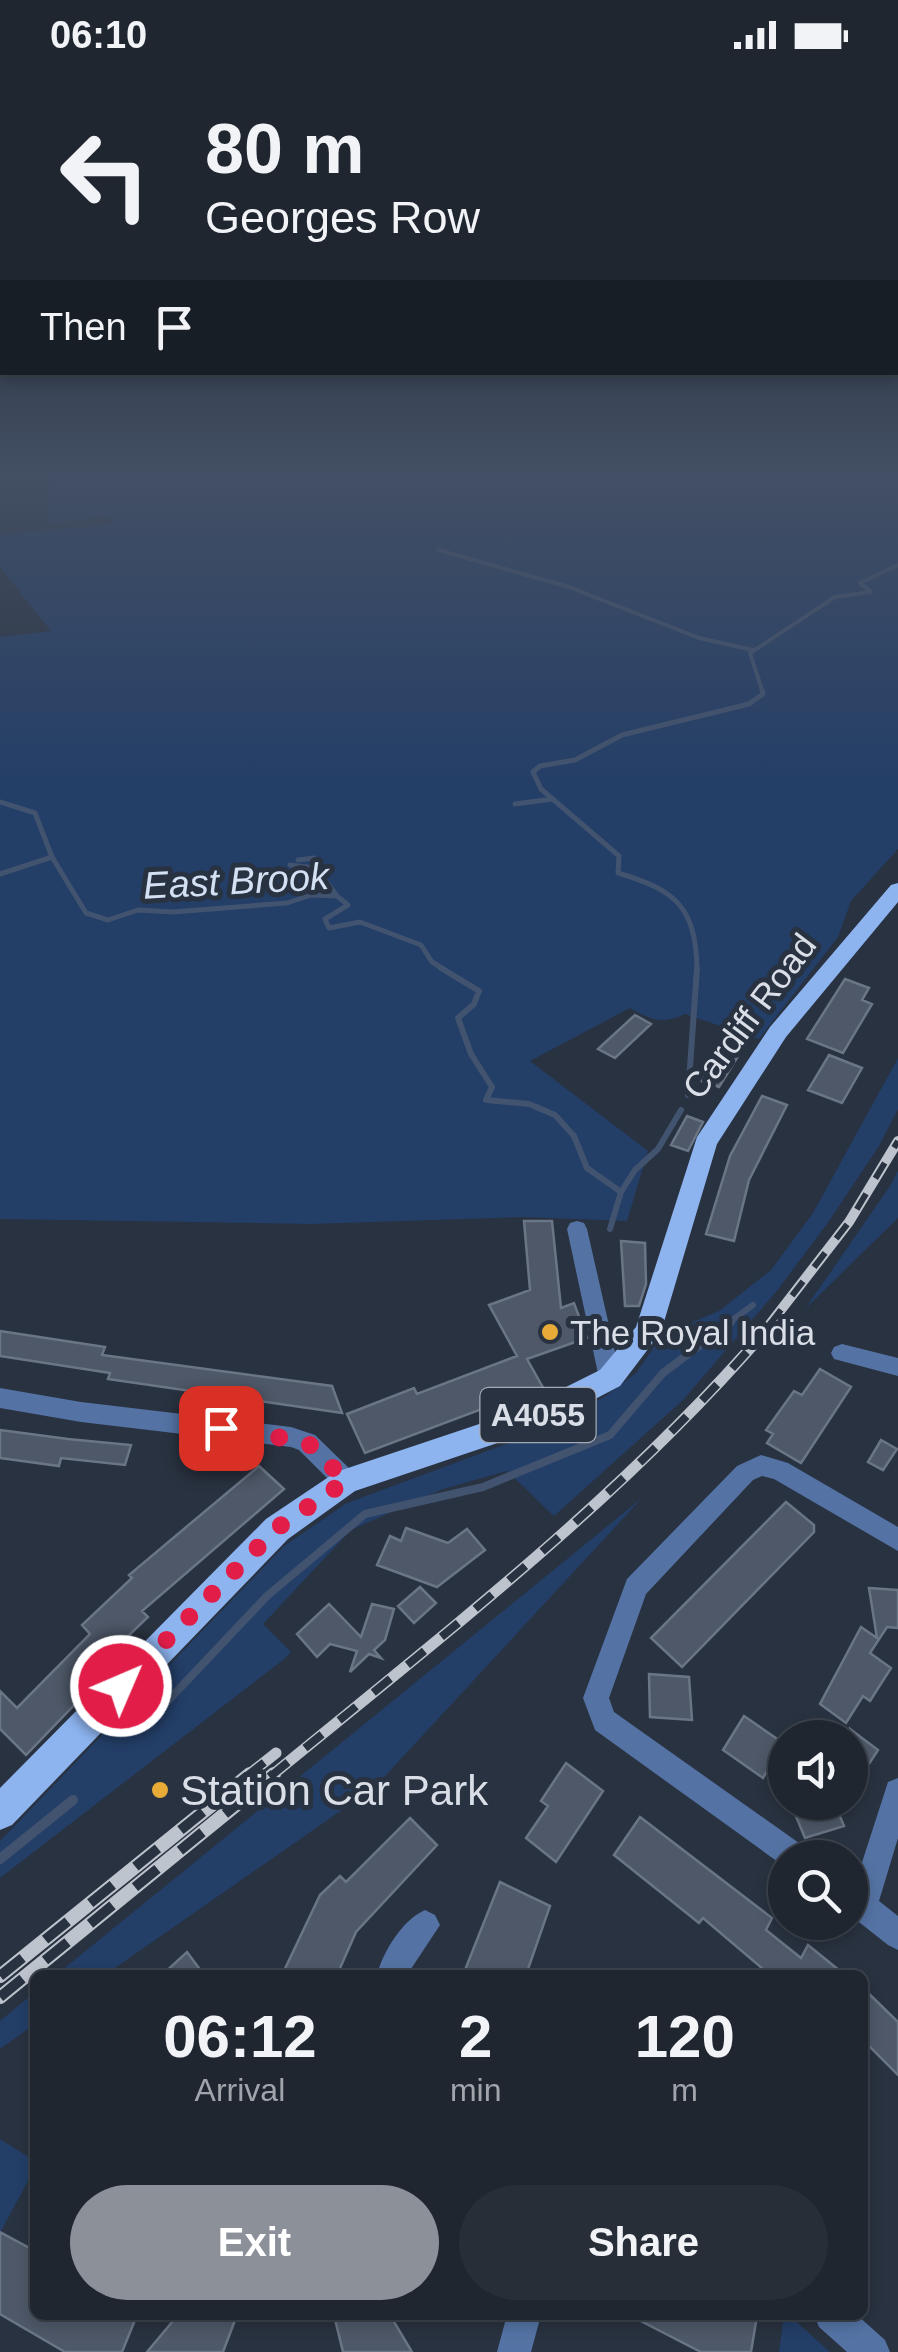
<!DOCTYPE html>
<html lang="en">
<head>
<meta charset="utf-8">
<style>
  :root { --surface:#1f2630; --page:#272e38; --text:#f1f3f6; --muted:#a1a5ab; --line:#3c434c; --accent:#8c9099 }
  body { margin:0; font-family:Helvetica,sans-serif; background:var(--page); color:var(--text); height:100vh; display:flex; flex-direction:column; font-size:38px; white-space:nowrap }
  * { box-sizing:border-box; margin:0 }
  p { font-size:32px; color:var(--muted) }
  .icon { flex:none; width:55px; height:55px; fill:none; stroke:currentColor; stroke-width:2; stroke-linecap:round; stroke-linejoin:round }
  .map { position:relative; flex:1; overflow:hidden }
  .drawer { position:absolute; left:30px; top:1900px; width:838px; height:350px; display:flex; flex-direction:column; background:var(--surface); border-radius:15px; box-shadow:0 5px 15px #0003,0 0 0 2px var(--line) }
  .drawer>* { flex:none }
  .guide { position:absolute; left:0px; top:0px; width:900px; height:305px; box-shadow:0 5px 15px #0003,0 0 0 2px var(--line); background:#1f2630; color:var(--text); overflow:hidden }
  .controls { position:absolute; left:768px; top:1650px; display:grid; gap:20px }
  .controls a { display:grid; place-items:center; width:100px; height:100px; border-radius:50%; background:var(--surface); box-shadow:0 5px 15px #0003,0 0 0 2px var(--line); font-size:50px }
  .pin { position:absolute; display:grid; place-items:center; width:85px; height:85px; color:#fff; margin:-42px; border-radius:20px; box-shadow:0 5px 15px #0006 }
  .me { position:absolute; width:110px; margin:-55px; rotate:45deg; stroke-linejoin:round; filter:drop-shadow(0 0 8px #0008) }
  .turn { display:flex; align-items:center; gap:35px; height:210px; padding:0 40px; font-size:45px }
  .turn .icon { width:130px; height:130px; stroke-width:2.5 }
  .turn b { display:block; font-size:70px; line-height:85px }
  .then { display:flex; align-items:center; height:95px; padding:0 40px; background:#0003; gap:20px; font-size:38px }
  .eta { display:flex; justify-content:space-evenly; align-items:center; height:170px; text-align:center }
  .eta b { font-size:60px; font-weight:600; line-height:70px }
  .primary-button { display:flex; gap:20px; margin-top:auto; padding:20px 40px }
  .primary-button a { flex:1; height:115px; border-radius:60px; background:var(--accent); color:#fff; font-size:40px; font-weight:600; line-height:115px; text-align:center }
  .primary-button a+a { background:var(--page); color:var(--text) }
  .status { display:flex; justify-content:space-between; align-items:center; height:70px; padding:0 50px; background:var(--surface); direction:ltr }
  .status svg { height:28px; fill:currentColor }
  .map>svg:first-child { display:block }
</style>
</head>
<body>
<div class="status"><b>06:10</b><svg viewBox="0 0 49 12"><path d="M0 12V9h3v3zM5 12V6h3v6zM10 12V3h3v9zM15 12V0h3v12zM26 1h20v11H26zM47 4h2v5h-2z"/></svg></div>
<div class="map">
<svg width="898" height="2282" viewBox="0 0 898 2282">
  <rect width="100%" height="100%" fill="#293240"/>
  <path fill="#233e67" d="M49,404H898V779L851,831L838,867L759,969L685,944C663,955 651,950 630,938L530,991L648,1081L627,1151L524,1147L311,1154L0,1149V567L51,561L0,497V465L114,454L107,446L49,453Z
    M898,988V1039L879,1076L827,1154L776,1222L683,1330L554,1446L507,1401L443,1419L351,1460L263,1554L291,1582L283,1590L0,1808V1771L284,1476L347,1433L517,1370L604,1327L636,1303L663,1264L719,1241L771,1200L813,1143Z
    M898,1101V1148L805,1239L890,1116Z
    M642,1428L375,1717L105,1905H56Z
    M35,1922V1954L0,1979V1951Z
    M0,2069L35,2091V2098L0,2163Z
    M784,2245H789L830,2282H779Z"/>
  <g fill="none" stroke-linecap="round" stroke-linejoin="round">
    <path stroke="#42536f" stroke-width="4" d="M842,404L898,416
      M438,480L569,517L699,568L753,580
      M763,623L750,583L835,527L871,522L860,513L898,495"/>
    <path stroke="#42536f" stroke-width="5" d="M0,732L35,743L52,787L86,843L108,850L138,840L173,842L287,833L311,825L337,826L348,835L325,849L329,858L360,852L421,875L432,892L445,900
      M515,734L553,729
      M298,790L314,788L311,798
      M290,795L316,798L337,826
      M0,804L52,787
      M697,900C696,836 675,820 618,803L619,786L541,719L533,702L540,696L575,690L622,665L749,634L763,624L762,620"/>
    <path stroke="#42536f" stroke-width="6" d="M441,898L479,921L474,934L458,948L471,984L492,1017L486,1030L529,1034L555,1045L574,1066L587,1098L621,1122L610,1159
      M688,1025L697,898
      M621,1122L635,1100L658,1079L681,1040
      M727,1254L753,1235"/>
    <path stroke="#42536f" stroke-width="8" d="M144,1656L267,1526L365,1444L483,1417L610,1365L663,1303L731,1252"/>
    <path stroke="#42536f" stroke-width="10" d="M0,1789L73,1730"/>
  </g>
  <path fill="#4e5868" stroke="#6a7585" stroke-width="2.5" d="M845,909L869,918L862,930L872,934L843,983L807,969Z
    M635,945L651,954L615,988L598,979Z
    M727,969L745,975L719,1017L702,1011Z
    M829,985L862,998L842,1033L808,1020Z
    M762,1026L787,1035L749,1110L734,1171L706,1164L730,1086Z
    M687,1046L703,1052L688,1081L671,1075Z
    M524,1151H552L561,1238L574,1233L587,1268L527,1289L546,1323L515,1336L511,1328L365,1383L347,1344L414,1318L417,1324L517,1286L489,1235L530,1220Z
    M621,1171L645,1173L646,1214L639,1236H625Z
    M0,1261L105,1277L102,1285L332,1316L342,1343L108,1309L110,1303L0,1286Z
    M820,1299L851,1317L801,1393L767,1373L773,1364L766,1360L794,1321L802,1325Z
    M0,1360L68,1369L131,1375L125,1395L61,1388L59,1396L0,1388Z
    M881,1370L897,1379L883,1400L868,1392Z
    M259,1396L284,1419L142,1541L148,1547L98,1595L106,1602L26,1685L0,1659V1621L17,1638L90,1564L82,1555L132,1508L129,1505Z
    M786,1432L814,1455V1462L682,1597L651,1568Z
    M406,1458L448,1473L467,1459L485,1480L437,1517L377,1495L390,1466L401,1471Z
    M420,1517L436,1533L414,1553L398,1536Z
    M869,1518L898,1520V1558L887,1557L870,1583L891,1598L870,1631L863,1626L846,1653L820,1634L861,1557L877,1568Z
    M329,1534L361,1567L372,1534L394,1539L385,1570L374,1580L381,1588L369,1584L350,1602L357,1581L330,1574L317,1587L297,1564Z
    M649,1604L689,1607L692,1650L650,1647Z
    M744,1646L783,1673L763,1708L723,1680Z
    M850,1659L878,1680L850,1723Z
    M566,1693L603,1721L556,1792L526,1768L548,1736L541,1731Z
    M790,1732H834L844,1756L805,1768Z
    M640,1747L772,1848L766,1860L801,1888L808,1875L845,1905H770L703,1848L699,1853L614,1785Z
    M410,1748L437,1775L356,1862L337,1905H282L320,1825L340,1806L346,1812Z
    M500,1812L550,1836L526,1905H463Z
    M187,1882L204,1905H162Z
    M862,1917L898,1952V2005L862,1969Z
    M0,2162L35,2181V2245H137L122,2282H65L0,2244Z
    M178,2245H237L223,2282H147Z
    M334,2245H390L412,2282H343Z
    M629,2245H742L756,2252L751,2282H701Z"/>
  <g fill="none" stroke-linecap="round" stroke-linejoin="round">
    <path fill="#5473a4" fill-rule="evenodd" d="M577,1151L584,1153L587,1159L621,1308L618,1315L610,1317L602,1315L599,1308L567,1159L570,1153Z
      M842,1274L898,1288V1306L834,1289L831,1283L834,1277Z
      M0,1318L81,1332L291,1357L315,1365L354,1403L358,1411L354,1419L346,1422L338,1419L299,1380L291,1377L81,1352L0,1338Z
      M761,1385L788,1393L898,1457V1481L774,1409L762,1406L753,1410L646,1524L609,1628L614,1642L806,1778L810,1788H785V1797L595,1660L583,1628L627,1509L737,1396Z
      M898,1708V1768L879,1831L898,1846V1880L888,1875L850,1845V1812L855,1814L888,1712Z
      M425,1840L435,1845L440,1855L407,1905H377C383,1882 402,1850 425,1840Z
      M507,2245H541L531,2282H497Z
      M814,2245H857L885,2270L890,2282H847L819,2257Z"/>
    <path fill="#8eb4f0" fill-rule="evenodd" d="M898,813V832L786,967L717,1074L661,1262L620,1316L536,1360L355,1421L288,1469L12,1755L0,1760V1718L266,1449L336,1402L518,1341L600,1300L636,1257L697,1067L770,957L891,815Z"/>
    <g stroke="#bec4cd" stroke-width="10">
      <path id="rail-far2" d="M770,1254L849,1152L898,1071"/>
    </g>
    <g stroke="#bec4cd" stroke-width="11">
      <path id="rail-far1" d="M247,1706L276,1683
        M271,1706C445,1563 626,1425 773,1252"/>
    </g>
    <g stroke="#bec4cd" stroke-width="14">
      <path id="rail" d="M0,1906L250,1704
        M0,1927L274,1704"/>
    </g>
    <use href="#rail-far2" stroke="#293240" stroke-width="6" stroke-dasharray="18" stroke-linecap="butt"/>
    <use href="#rail-far1" stroke="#293240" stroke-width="8" stroke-dasharray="22" stroke-linecap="butt"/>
    <use href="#rail" stroke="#293240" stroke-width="10" stroke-dasharray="29" stroke-linecap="butt"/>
  </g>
  <linearGradient id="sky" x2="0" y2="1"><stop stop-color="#171c23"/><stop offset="0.56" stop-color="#434f64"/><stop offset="1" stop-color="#434f64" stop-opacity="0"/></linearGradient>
  <rect width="898" height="723" fill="url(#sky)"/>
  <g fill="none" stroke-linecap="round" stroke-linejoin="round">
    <path stroke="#e11d48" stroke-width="18" stroke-dasharray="0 32.4" d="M121,1616L277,1458L346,1411L307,1372L221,1358"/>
  </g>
  <g fill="#e8ab37" stroke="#293240" stroke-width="4">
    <circle cx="550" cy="1262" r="10"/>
    <circle cx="160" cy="1720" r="10"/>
  </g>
  <g text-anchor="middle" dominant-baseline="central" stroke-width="10" stroke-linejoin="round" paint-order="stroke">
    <rect fill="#293240" stroke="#a4aab5" stroke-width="2.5" x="480.5" y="1318" width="115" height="54" rx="8"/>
    <g font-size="32" font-weight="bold" fill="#d9dee7">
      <text x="538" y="1345">A4055</text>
    </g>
    <g font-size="35" fill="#d9dee7" stroke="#293240">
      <text transform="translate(749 946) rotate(-53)">Cardiff Road</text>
    </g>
    <g font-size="35" fill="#d9dee7" stroke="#293240" text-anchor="start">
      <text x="570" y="1262">The Royal India</text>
    </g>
    <g font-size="38" font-style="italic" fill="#d4e1f5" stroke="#293240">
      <text transform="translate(236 811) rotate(-3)">East Brook</text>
    </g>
    <g font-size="42" fill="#d9dee7" stroke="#293240" text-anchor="start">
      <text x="180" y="1720">Station Car Park</text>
    </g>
  </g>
</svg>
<div class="controls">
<a><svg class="icon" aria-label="sound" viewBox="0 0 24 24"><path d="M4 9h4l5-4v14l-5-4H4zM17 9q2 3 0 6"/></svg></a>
<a><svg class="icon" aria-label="search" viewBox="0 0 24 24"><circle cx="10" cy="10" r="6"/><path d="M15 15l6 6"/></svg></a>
</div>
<div class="pin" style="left:221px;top:1358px;background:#d93025"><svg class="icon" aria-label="arrive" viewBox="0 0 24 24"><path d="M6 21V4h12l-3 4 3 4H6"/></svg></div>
<svg class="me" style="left:121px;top:1616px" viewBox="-20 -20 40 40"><circle r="17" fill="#e11d48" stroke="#fff" stroke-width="3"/><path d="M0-11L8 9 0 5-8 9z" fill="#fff"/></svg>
<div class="guide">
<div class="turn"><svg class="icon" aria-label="left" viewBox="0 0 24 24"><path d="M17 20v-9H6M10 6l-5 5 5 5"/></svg><div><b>80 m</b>Georges Row</div></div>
<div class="then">Then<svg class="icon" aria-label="arrive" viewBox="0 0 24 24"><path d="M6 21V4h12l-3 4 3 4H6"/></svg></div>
</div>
<section class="drawer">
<div class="eta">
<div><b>06:12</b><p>Arrival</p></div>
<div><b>2</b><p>min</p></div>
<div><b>120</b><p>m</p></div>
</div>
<div class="primary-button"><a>Exit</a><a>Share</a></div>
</section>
</div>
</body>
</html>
